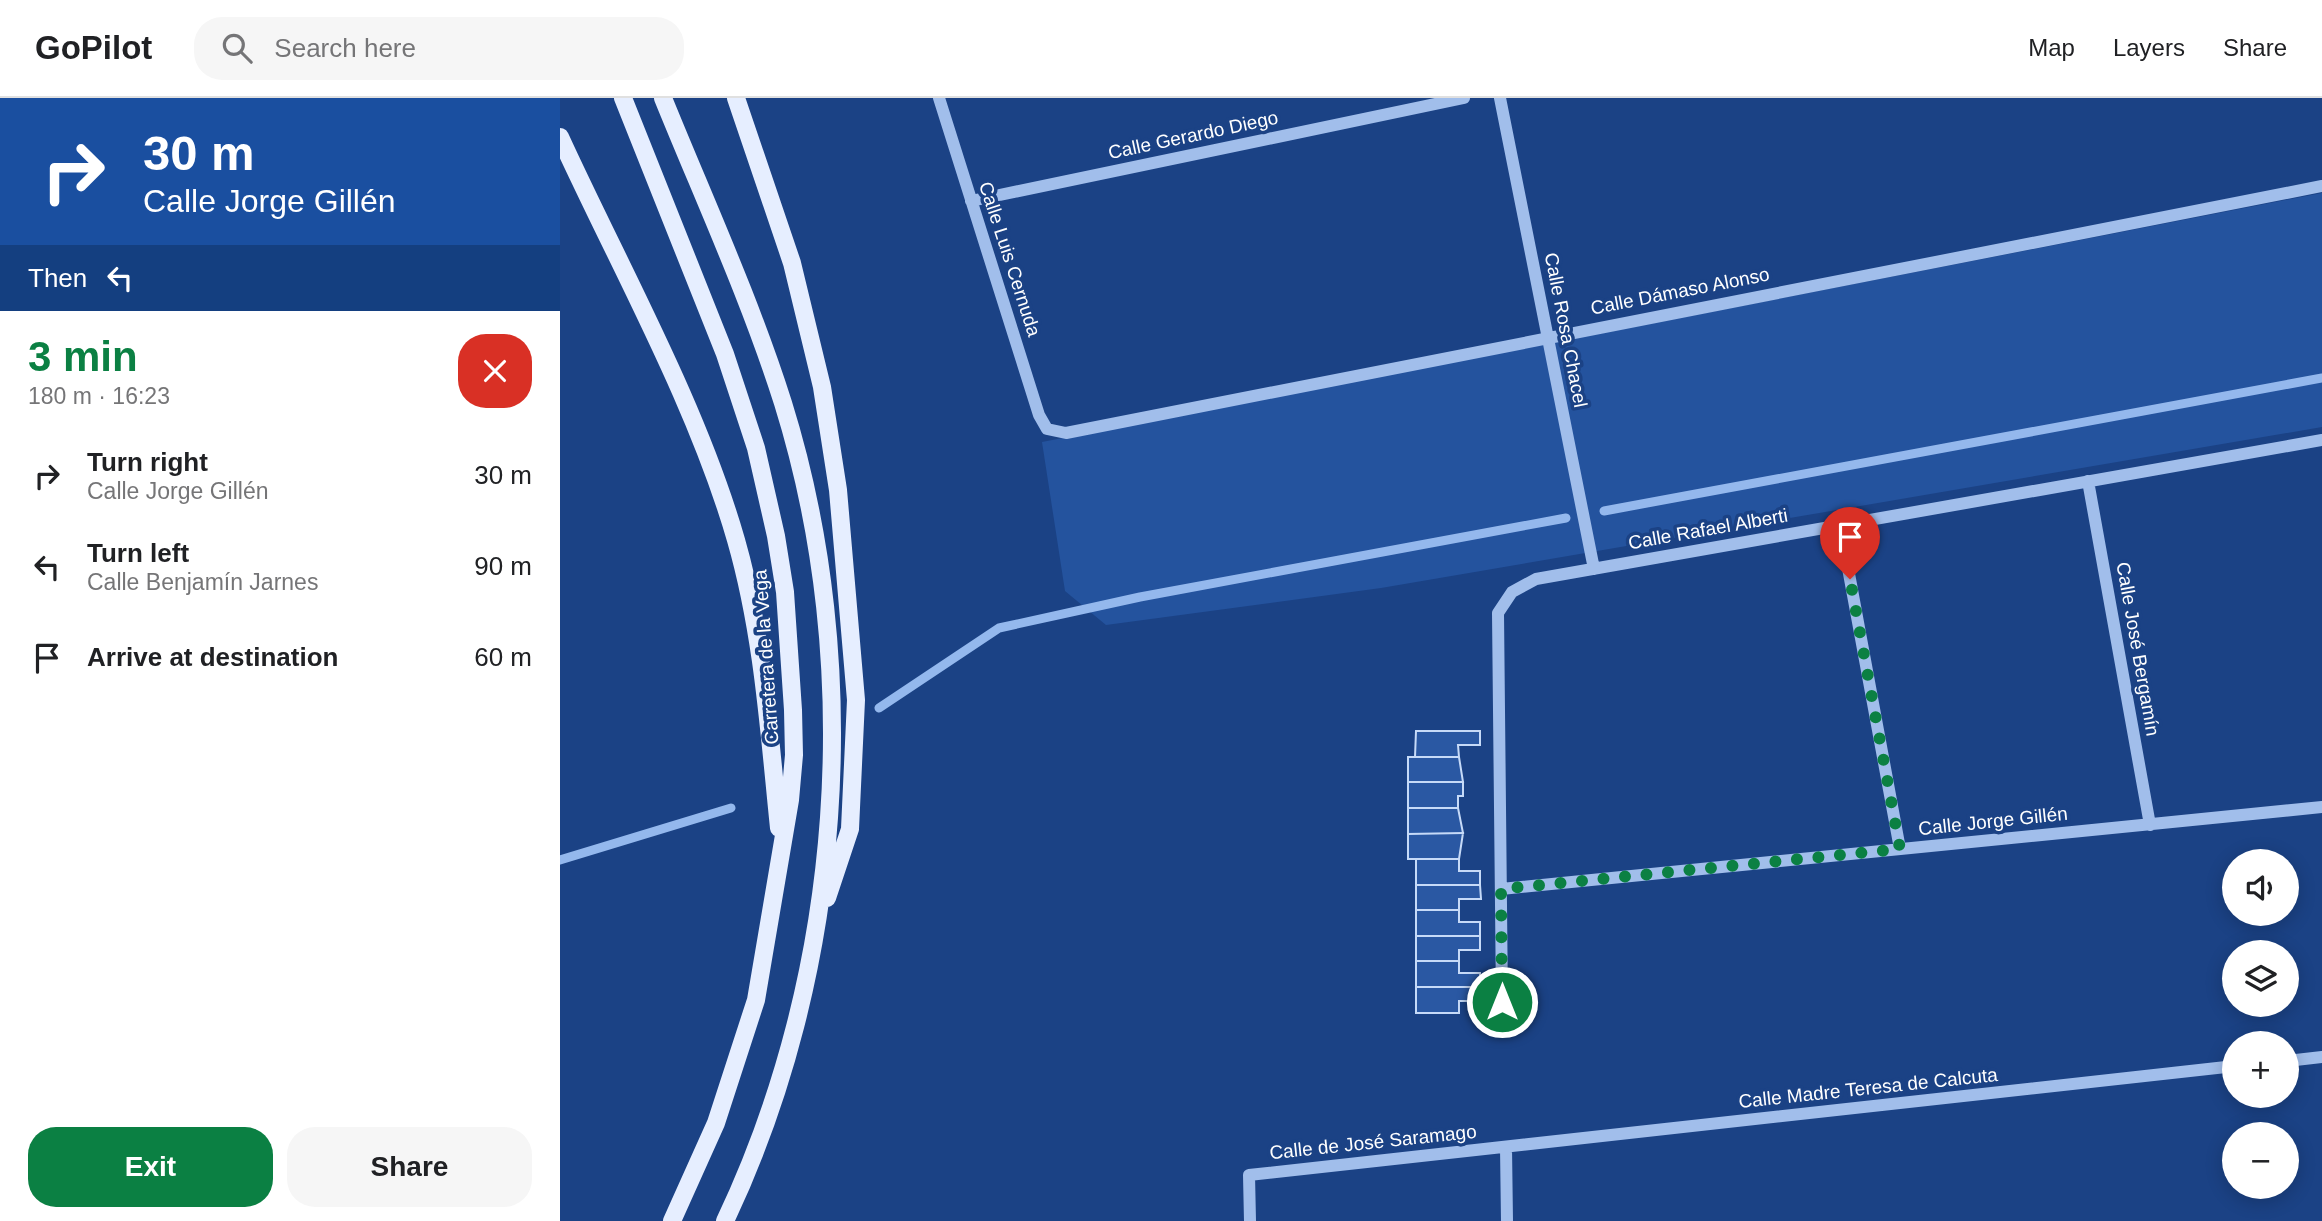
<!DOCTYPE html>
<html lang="en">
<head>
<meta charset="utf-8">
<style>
  :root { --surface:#fff; --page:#f6f6f6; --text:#202124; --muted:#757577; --line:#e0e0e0; --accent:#0b8043 }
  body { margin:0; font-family:Helvetica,sans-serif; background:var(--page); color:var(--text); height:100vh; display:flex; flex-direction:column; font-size:26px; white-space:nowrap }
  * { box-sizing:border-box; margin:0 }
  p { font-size:23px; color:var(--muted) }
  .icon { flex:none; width:38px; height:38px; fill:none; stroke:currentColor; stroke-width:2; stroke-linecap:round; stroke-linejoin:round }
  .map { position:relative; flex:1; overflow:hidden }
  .sheet { display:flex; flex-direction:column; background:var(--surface); width:560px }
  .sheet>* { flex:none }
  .hud { background:#1a4fa0; color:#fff; overflow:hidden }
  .controls { position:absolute; left:1662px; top:751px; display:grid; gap:14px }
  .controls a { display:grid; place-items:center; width:77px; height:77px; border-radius:50%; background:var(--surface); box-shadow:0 4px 18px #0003; font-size:35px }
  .pin { position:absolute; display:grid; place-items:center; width:60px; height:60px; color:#fff; margin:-72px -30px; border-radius:50% 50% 50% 0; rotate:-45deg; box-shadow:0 0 7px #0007 }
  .pin .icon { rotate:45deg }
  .me { position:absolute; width:77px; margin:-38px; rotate:0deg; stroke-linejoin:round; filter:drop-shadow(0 0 5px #0008) }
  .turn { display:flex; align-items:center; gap:24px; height:147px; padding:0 28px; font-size:32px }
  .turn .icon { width:91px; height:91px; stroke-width:2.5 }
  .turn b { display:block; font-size:49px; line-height:60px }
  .then { display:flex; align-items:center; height:66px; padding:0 28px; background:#0003; gap:14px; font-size:26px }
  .round { display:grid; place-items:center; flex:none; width:74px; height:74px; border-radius:28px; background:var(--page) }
  .head { display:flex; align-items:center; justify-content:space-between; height:119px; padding:0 28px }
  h1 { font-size:42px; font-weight:600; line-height:52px; color:var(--accent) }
  .cta { display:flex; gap:14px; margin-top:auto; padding:14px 28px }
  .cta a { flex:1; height:80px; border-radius:28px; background:var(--accent); color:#fff; font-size:28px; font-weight:600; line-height:80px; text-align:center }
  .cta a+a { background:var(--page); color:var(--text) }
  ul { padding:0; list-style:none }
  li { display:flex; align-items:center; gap:21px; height:91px; padding:0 28px }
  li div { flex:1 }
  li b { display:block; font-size:26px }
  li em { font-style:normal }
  header { display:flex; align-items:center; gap:42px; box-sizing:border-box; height:98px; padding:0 35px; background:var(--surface); border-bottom:2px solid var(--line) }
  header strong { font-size:33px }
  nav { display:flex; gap:38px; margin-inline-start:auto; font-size:24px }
  .search { width:490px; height:63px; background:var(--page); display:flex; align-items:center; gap:18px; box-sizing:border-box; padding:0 24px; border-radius:28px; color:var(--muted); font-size:26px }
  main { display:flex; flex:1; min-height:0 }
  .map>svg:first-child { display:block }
</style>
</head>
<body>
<header>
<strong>GoPilot</strong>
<div class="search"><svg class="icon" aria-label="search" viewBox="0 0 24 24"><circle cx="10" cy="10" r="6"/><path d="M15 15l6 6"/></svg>Search here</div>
<nav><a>Map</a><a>Layers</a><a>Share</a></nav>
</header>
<main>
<section class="sheet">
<div class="hud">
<div class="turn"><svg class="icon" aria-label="right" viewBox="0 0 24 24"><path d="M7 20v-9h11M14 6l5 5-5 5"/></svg><div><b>30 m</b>Calle Jorge Gillén</div></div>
<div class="then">Then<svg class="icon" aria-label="left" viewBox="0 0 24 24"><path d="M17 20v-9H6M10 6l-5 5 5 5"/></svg></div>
</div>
<div class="head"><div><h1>3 min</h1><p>180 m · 16:23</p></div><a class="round" style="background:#d93025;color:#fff"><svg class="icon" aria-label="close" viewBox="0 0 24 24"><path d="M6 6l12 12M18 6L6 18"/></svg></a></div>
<ul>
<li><svg class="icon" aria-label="right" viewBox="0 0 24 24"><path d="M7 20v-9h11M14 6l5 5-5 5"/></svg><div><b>Turn right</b><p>Calle Jorge Gillén</p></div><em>30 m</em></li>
<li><svg class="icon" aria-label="left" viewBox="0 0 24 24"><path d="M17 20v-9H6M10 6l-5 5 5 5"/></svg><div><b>Turn left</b><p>Calle Benjamín Jarnes</p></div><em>90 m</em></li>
<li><svg class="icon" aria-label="arrive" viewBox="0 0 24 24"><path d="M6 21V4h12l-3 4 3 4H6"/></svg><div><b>Arrive at destination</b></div><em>60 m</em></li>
</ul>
<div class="cta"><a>Exit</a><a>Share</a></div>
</section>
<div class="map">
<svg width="1762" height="1123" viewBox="0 0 1762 1123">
  <rect width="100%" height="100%" fill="#1b4285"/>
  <path fill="#24539e" d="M1762,95V329L821,490L546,527L505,493L482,344Z"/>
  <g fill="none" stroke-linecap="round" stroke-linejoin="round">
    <path stroke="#94b8ed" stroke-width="9" d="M1044,413L1762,280
      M319,610L439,530L580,499L1006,420
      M0,762L171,710"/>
  </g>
  <path fill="#2a58a3" stroke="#c6daf8" stroke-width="2" d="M856,633H920V647H898L899,659H855Z
    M848,659H899L903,684H848Z
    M848,684H903V698H898V710H848Z
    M848,710H898L903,735L848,736Z
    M903,735L899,761H848V736Z
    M856,761H899V773H920V787H856Z
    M856,787H920L921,801H899V812H856Z
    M856,812H899V824H920V838H856Z
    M856,838H920V852H899V863H856Z
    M856,863H899V875H920V889H856Z
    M856,889H920L921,903H899V915H856Z"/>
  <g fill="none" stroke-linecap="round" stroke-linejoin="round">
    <path stroke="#a1beeb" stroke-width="12" d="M379,0L479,317L487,331L506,335L1762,88
      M940,0L1034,471
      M411,103L904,0
      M1528,383L1590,727
      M1280,427L1340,751
      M941,791L1762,709
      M942,904L938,515L952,494L976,481L1762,342
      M1727,963L1762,959
      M946,1049L947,1123
      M690,1123L689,1077L1675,968"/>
    <path stroke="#e6eeff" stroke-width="18" d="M63,0L165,256L196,350L216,438L225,494L233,612L234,657L230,702L196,902L156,1025L112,1123
      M103,0C144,101 190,201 223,305C305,568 283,875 165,1123
      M176,0L232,165L262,289L278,392L296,602L290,731L267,800
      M0,39C59,168 137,306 176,442C203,536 209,633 219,730"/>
  </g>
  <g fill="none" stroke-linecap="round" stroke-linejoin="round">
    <path stroke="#0b8043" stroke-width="12" stroke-dasharray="0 21.6" d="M942,904L941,791L1340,751L1290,481"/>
  </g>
  <g text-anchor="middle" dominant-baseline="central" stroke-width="7" stroke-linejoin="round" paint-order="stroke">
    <g font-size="19" fill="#fff" stroke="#1b4285">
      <text transform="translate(633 37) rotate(-12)">Calle Gerardo Diego</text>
      <text transform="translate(450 161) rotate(72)">Calle Luis Cernuda</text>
      <text transform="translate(1120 193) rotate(-11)">Calle Dámaso Alonso</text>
      <text transform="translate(1006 232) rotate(79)">Calle Rosa Chacel</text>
      <text transform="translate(1148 431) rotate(-10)">Calle Rafael Alberti</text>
      <text transform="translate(1578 551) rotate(80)">Calle José Bergamín</text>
      <text transform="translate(206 559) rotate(-94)">Carretera de la Vega</text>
      <text transform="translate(1433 723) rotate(-6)">Calle Jorge Gillén</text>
      <text transform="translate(1308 990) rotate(-6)">Calle Madre Teresa de Calcuta</text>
      <text transform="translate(813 1044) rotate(-6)">Calle de José Saramago</text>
    </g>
  </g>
</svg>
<div class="controls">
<a><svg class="icon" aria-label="sound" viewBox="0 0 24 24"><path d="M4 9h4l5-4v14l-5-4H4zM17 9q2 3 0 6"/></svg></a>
<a><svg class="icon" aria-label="layers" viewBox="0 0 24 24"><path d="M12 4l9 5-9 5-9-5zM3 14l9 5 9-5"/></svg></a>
<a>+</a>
<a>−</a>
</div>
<div class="pin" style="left:1290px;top:481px;background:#d93025"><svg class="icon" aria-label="arrive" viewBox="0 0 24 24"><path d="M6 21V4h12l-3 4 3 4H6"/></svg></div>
<svg class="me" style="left:942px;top:904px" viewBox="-20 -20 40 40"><circle r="17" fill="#0b8043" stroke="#fff" stroke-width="3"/><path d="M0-11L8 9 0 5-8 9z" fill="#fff"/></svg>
</div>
</main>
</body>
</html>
